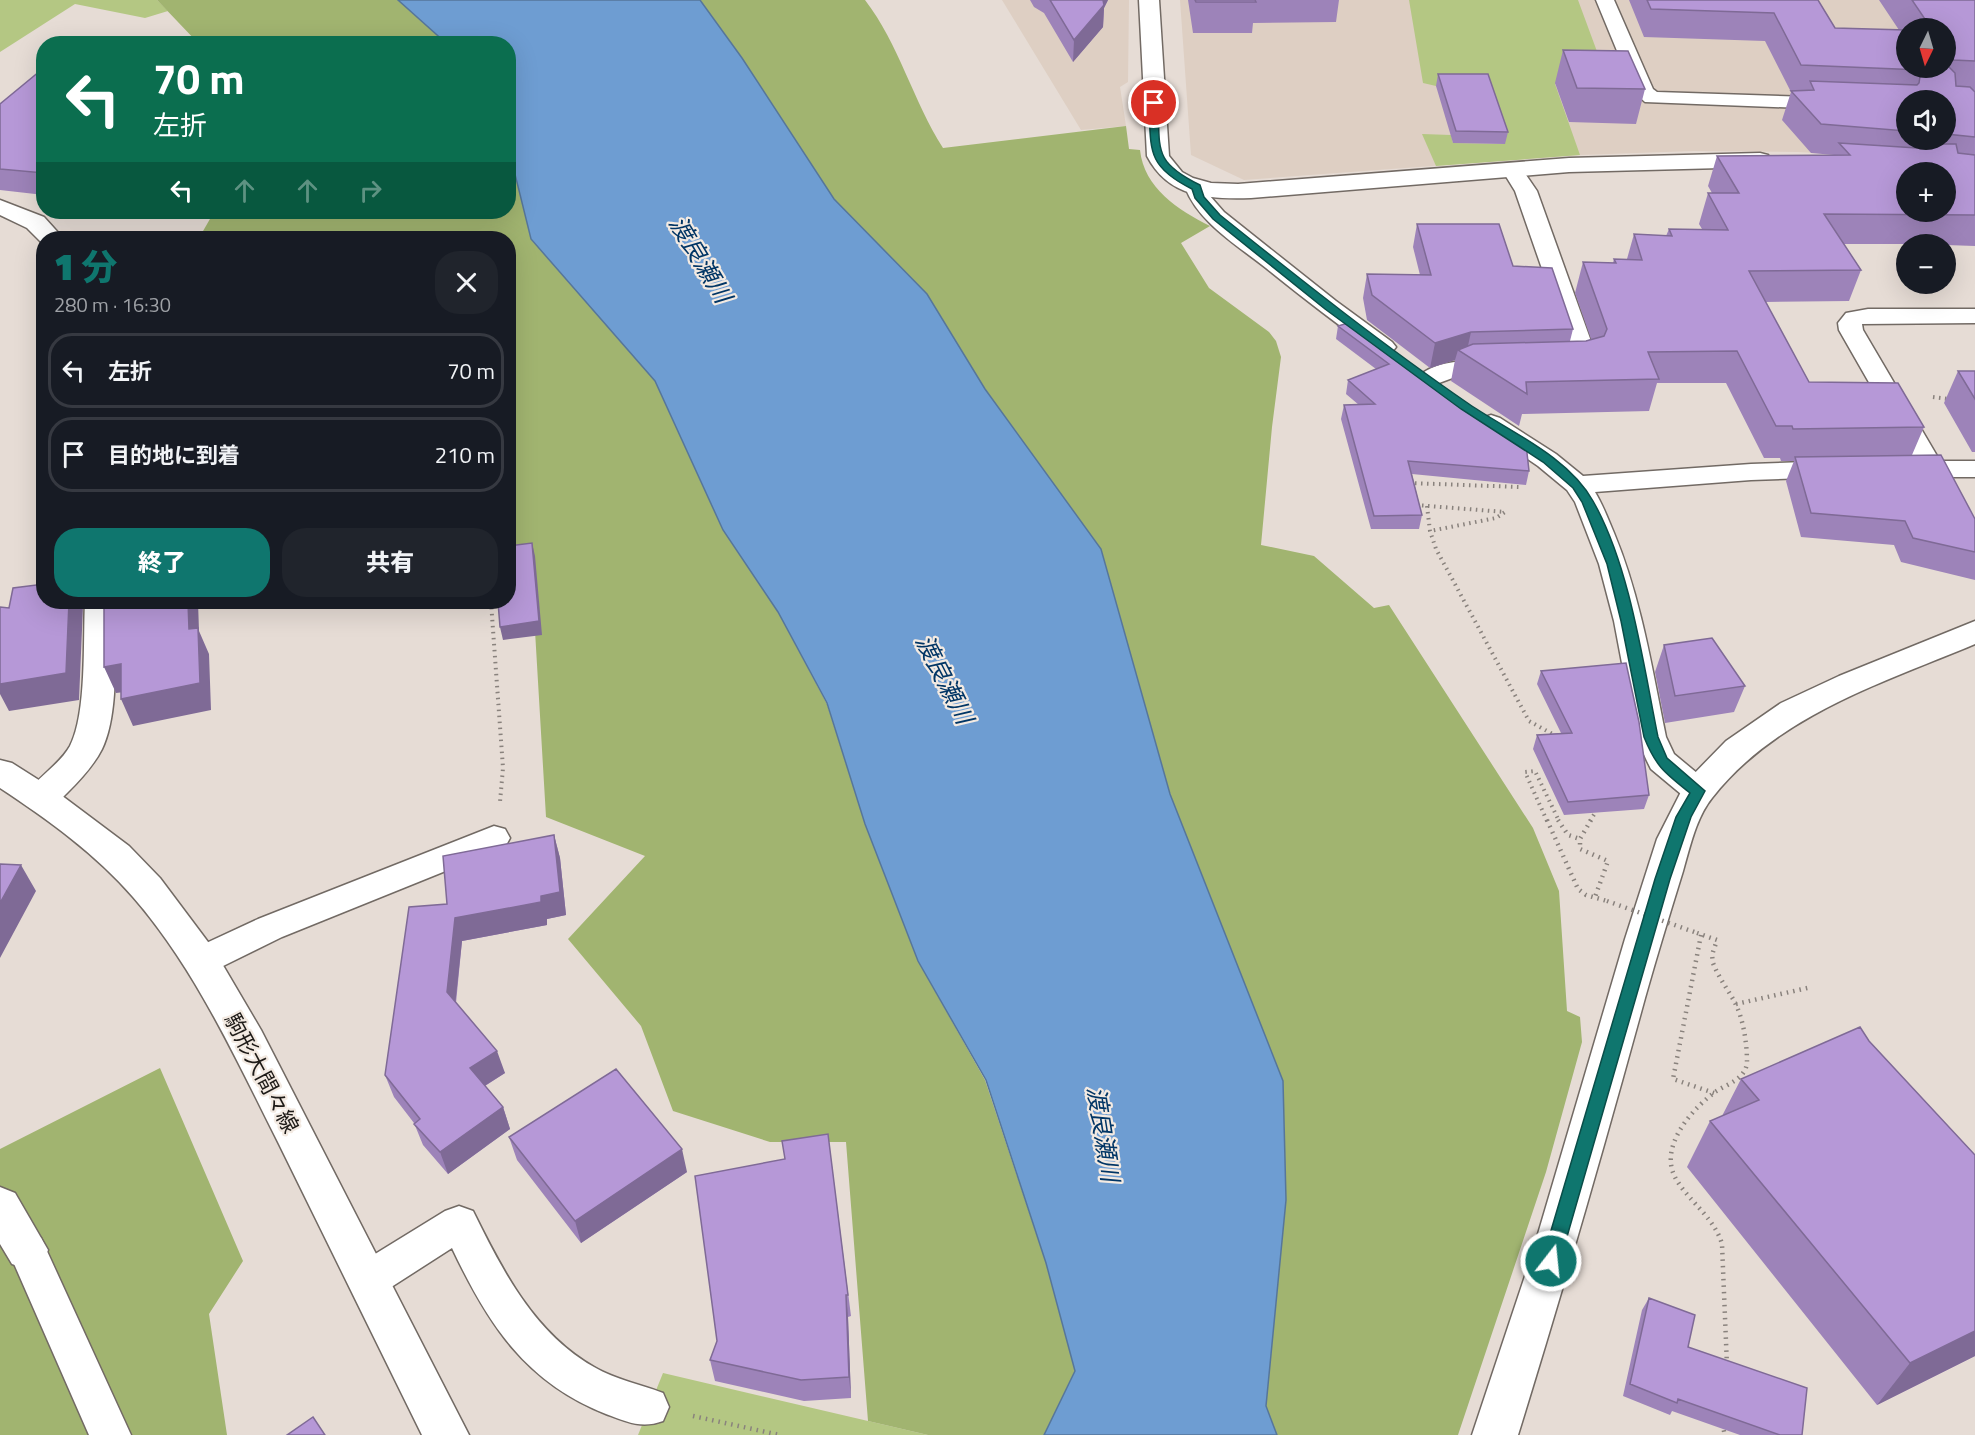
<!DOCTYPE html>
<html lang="ja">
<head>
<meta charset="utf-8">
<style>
  :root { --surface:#171b24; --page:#20242c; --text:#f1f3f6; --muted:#9ea1a6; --line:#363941; --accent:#0f766e }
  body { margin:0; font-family:"Titillium Web","Noto Sans JP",sans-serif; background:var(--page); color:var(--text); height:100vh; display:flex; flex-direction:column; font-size:22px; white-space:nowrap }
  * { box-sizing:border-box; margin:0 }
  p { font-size:20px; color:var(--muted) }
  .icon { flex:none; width:33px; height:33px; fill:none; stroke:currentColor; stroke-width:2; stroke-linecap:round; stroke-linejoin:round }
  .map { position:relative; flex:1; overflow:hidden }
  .panel { position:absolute; left:36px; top:231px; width:480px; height:378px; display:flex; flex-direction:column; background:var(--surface); border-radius:24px; box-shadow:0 6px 24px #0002 }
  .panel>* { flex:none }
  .banner { position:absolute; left:36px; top:36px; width:480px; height:183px; border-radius:24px; box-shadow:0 6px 24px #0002; background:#0b6e4f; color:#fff; overflow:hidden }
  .needle { width:39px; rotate:185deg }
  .controls { position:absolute; left:1896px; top:18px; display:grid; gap:12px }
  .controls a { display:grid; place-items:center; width:60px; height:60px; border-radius:50%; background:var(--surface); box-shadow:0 6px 24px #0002; font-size:30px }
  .pin { position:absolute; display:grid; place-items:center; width:51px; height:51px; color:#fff; margin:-26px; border:3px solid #fff; border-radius:50%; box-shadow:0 2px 6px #0007 }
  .me { position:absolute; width:66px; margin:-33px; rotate:16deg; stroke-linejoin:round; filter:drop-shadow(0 0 4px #0008) }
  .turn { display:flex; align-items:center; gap:21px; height:126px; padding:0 18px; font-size:27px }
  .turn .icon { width:78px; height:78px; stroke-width:2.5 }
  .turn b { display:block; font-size:42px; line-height:51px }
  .lanes { display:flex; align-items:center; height:57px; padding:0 18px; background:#0003; justify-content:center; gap:30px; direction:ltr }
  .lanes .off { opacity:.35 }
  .round { display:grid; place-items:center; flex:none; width:63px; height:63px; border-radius:24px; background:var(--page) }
  .summary { display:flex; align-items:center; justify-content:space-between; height:102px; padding:0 18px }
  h1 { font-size:36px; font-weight:800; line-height:45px; color:var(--accent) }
  .button { display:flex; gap:12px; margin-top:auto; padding:12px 18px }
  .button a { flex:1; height:69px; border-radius:24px; background:var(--accent); color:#fff; font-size:24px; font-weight:800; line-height:69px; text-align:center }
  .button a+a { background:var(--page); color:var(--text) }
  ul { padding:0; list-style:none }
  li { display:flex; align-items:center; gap:18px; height:75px; margin:0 12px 9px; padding:0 6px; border:3px solid var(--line); border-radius:24px }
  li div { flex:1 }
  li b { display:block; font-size:22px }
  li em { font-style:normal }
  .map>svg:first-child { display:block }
</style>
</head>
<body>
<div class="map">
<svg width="1975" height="1435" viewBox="0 0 1975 1435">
  <rect width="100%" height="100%" fill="#e6dcd5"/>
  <path fill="#decfc3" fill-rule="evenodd" d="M1002,0H1129L1128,82L1120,87L1126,126L1081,130Z
    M1180,0H1975V152L1853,155L1798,152L1694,151L1580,155L1244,180L1191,155ZM1906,28H1946V68H1906ZM1906,100H1946V140H1906Z"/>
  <path fill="#b4c783" d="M0,0H157L168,11L145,18L75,4L0,52Z
    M1409,0H1578L1609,84H1555L1580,155L1436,166L1422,134L1451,135L1453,143L1505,144L1436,86L1423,83Z
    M663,1373L928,1435H638Z"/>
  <path fill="#a1b470" d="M157,0H398L446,43H198Z
    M700,0H865C899,44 913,101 943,148L1126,126L1129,149L1140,150C1144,188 1178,210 1210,226L1181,243L1209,288L1269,332L1276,341L1281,357L1272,427L1261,545L1314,556L1374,608L1389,605L1533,828L1559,891L1567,1011L1580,1017L1582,1042L1546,1172L1458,1435H1277L1266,1406L1286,1200L1283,1081L1170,794L1101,549L985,389L927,294L834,199L742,58Z
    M509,150L531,239L655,381L723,530L778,612L827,704L865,824L918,961L985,1080L1046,1263L1075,1371L1044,1435H928L868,1421L846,1142H770L673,1111L641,1026L568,939L645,856L546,817L530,546H509L508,238H199L214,212H508Z
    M160,1068L243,1261L209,1314L227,1435H0V1149Z"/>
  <path fill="#6e9dd2" stroke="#56769a" stroke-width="1.5" d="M398,0H700L742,58L834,199L927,294L985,389L1101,549L1170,794L1283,1081L1286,1200L1266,1406L1277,1435H1044L1075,1371L1046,1263L986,1080L918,961L865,824L827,703L778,612L723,530L655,381L531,239L509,150L508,44L446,43Z"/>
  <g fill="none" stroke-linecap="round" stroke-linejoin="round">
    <g stroke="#726a64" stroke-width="3">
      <path id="lane" d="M1596,0H1614L1653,89L1657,92L1906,100H1908L1906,112L1645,102L1634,92Z
        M1513,164L1520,166L1537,191L1597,358L1592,367L1566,370L1557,368L1554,363L1557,358L1572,355L1515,191L1502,170L1506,166Z
        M1196,181L1204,182L1210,196L1224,212L1336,301L1392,342L1396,347L1392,352L1384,354L1376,352C1338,325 1302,297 1266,268C1237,245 1198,222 1185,187L1188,182Z
        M1868,309H1975V323L1862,324L1863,330L1940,461H1975V477H1909L1900,475L1896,469L1900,463L1914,461L1839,330L1838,323L1846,313Z
        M1494,359L1503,361L1506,366L1503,371L1458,376L1428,387L1419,385L1416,380C1429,360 1472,360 1494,359Z
        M1491,415L1500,418L1556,454L1583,476L1751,464L1831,461L1840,463L1844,469L1840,475L1831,477L1751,480L1595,492C1603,505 1608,519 1614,533C1641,598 1652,668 1666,737L1674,754L1709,783L1714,791L1709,799L1698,802L1687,799L1651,769L1647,761L1636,737L1614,621L1599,564L1575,502L1567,490L1538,466L1482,428L1478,423L1482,418Z
        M494,826L505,829L510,838L505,847L282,937L213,971L201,975L189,971L184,961L189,951L258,919Z
        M459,1206L473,1211C502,1270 534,1333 594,1367C616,1380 640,1384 663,1393L669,1407L663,1421C642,1429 627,1422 606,1414C525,1382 488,1324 452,1248L382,1293L368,1298L354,1293L348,1280L354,1267L445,1211Z
        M27,1232L41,1238L131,1435H89L8,1250L13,1238Z"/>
    </g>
    <g stroke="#726a64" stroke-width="3">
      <path id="street" d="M0,200L44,217L63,238H44L42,243L27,228L0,215Z
        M85,602H115C114,644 120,712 102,749C94,765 81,779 68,792C54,806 49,813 29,807L24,798C35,778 59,766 70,746C87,713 83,640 85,602Z
        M1975,621V644C1882,683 1776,716 1712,798C1696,818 1690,847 1683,871C1670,913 1657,955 1645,998C1605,1144 1563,1290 1518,1435H1472L1530,1261L1625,939L1657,839L1686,782L1726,741L1781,703L1839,676Z
        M0,1187L15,1193L48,1250L42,1264L27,1269L12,1264L0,1244Z"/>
    </g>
    <g stroke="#726a64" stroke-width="3">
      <path id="secondary" d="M1139,0H1159L1169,156L1182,172L1193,178L1211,183L1238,184L1569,158L1760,153L1768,155L1771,160L1768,165L1760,167L1569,172L1251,198C1208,199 1169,198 1147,156Z
        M0,760L12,763L53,789L129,846L160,878L214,950L261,1030L469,1435H422C374,1337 326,1240 278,1142C236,1059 195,968 133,897C96,854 47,819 0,788Z"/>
    </g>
    <path stroke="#89827d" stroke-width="4" stroke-dasharray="1.5 4.5" stroke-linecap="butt" d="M1933,397L1949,399
      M1409,483L1519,487
      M1416,505L1505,512L1496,518L1430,531
      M1427,506L1430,531L1436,549L1529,721L1556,736
      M491,602L503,768L500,802
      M1547,821L1525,772L1535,771L1559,821
      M1590,821L1595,813L1593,809"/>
    <path stroke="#89827d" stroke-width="4.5" stroke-dasharray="1.5 5" stroke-linecap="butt" d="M1547,820L1578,889L1586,895L1607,901
      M1558,820L1568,835L1580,839
      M1591,820L1580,839V849L1608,861L1595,897
      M1697,933L1717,940L1712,955L1713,963C1718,976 1726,987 1733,999C1743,1016 1747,1042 1747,1062C1746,1079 1727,1084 1715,1092C1695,1107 1668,1136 1671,1164C1674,1192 1713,1212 1722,1244L1727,1366
      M1701,935L1673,1079L1714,1093
      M1736,1004L1812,987
      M693,1416L780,1435
      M1722,1424L1725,1435"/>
    <use href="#lane" fill="#fff" fill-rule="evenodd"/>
    <use href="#street" fill="#fff" fill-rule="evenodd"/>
    <use href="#secondary" fill="#fff" fill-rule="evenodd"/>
    <path stroke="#89827d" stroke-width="4.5" stroke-dasharray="1.5 5" stroke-linecap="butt" d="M1607,901L1697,933"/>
  </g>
  <path fill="#9d83b9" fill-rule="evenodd" d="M1030,0H1108L1104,8L1103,27L1073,62L1044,13L1034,7Z
    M1188,0H1339L1336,22L1253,23L1252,33H1193Z
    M1629,0H1818L1835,28L1899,30L1879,0H1975V246L1946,245V244H1844L1861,270L1849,301L1765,302L1809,382L1924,427L1912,455L1975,519V580L1901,562L1894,545L1801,537L1786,481L1794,461H1781L1780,458H1764L1726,383H1657L1649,411L1522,414L1519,426L1451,381L1455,360L1430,368L1367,320L1363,298L1367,274L1420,275L1413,247L1417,224L1513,266L1573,329L1570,341H1586L1591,339L1575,293L1583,262L1613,263L1614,259H1627L1634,234L1666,236L1669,229H1702L1699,224L1708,193H1712L1708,186L1717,156L1834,155L1811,153L1782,120L1791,92L1765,41L1644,37ZM1906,28H1946V68H1906ZM1906,100H1946V140H1906Z
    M1563,50L1645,89L1636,124L1569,122L1555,83Z
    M44,71V195L0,190V104Z
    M1438,74L1508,132L1505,144L1453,143L1436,86Z
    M1351,322L1529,471L1526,485L1412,474L1422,515L1419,529H1371L1341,419L1344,405H1359L1346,394L1348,380L1376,369L1336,339L1338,326Z
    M1958,371H1975V452H1972L1944,403Z
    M1664,645L1745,686L1734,712L1665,723L1655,672Z
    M1541,671L1649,795L1644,809L1564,815L1533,749L1537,735L1561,733L1537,684Z
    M554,835L560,858L566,915L547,919V925L462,941L456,1003L505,1073L485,1086L503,1107L510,1129L448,1174L423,1145L414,1123L394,1097L385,1075L447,904Z
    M1869,1041L1975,1155V1356L1877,1405L1687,1167L1710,1121L1722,1116L1741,1079Z
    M828,1134L851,1316L848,1317L851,1398L804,1401L715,1381L710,1360L784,1159Z
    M509,1137L687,1172L581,1243L517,1160Z
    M1649,1298L1688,1347L1802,1435H1740L1672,1411L1670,1415L1623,1396L1642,1310Z"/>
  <path fill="#7f6a96" d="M1101,0H1108L1104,8L1103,27L1073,62L1074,40Z
    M1471,332L1466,355L1458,350L1455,360L1430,368L1435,343Z
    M532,543L535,556L542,635L503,640L500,627Z
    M69,602H81L83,606L79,700L9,711L0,694V684Z
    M188,602H198L199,631L209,654L211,710L133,726L121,699Z
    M312,602H327L313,604Z
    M121,664L133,691L116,693L104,667Z
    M554,835L560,858L566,915L547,919V925L462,941L454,1015L447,992L455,918Z
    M21,865L36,891L0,958V903Z
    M497,1051L505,1073L478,1090L470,1068Z
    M503,1107L510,1129L448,1174L440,1152Z
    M682,1149L687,1172L581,1243L575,1221Z
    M846,1295L848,1317L851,1398L849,1377Z
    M1975,1331V1356L1877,1405L1910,1363Z"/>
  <path fill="#b698d7" stroke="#7f6a96" stroke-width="1.5" fill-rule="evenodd" d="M1050,0H1103L1104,5L1074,40Z
    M1195,0H1255L1256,2H1196Z
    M1647,0H1818L1835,28L1906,30V68H1946V64L1955,73L1956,86L1970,87L1975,92V137L1946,134V100H1906V131L1821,124L1791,91L1814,90L1810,81L1917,85L1919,83L1921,70L1801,65L1774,13L1651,9Z
    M1912,0H1975V61L1953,60L1946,49V28H1931Z
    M1563,50L1628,51L1645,89L1577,88Z
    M40,71H44V173L0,169V104Z
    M1438,74H1488L1508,132L1456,131Z
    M1839,143L1917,148L1920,144H1956L1958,153L1975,155V215L1824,214L1861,270L1749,271L1809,382L1898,383L1924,427L1793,429L1792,426H1776L1737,351L1648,352L1659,379L1526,382L1527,394L1458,350L1473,344L1586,341L1604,336L1607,329L1583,262L1616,263L1614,259L1642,260L1634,234L1672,236L1669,229L1728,230L1708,193H1739L1717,156L1850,155ZM1906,172H1946V212H1906Z
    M1417,224H1499L1513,266L1552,268L1573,329L1471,332L1435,343L1372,295L1367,274L1431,275Z
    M1351,322L1413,369L1526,444L1529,471L1408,461L1422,515L1374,516L1344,405L1375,404L1348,380L1389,364L1338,326Z
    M1958,371H1975V399Z
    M1941,455L1975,519V552L1913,538L1905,521L1811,513L1795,457Z
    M532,543L539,621L500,627L498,602H508V546Z
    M44,584V602H69L66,673L0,684V607L9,608L13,588Z
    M104,602H188L189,629L198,628L200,683L121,699V664L104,667Z
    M1712,638L1745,686L1675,696L1664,645Z
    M1626,663L1639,722L1649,795L1568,802L1537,735L1572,733L1541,671Z
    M554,835L560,892L541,896V902L455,918L447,992L497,1051L470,1068L503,1107L440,1152L414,1124L420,1119L385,1075L409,907L447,904L443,856Z
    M0,864L21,865L0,903Z
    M1860,1027L1869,1041L1975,1155V1331L1910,1363L1710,1121L1759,1100L1741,1079Z
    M616,1069L682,1149L575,1221L509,1137Z
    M828,1134L848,1295H846L849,1377L801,1380L710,1360L717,1341L695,1176L785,1159L782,1141Z
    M1649,1298L1695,1315L1688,1347L1807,1388L1802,1435H1780L1678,1399L1677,1403L1630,1384Z
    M313,1417L325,1435H287Z"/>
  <path fill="#0f766e" stroke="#0a4d48" stroke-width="1.5" d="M1154,100L1158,103C1160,150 1153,162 1200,185L1204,197L1220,215C1301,280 1383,345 1469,404C1510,432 1568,456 1593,501C1630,566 1643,663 1658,737L1667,758L1705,791L1691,817L1670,879L1560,1261L1557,1267L1551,1269L1545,1267L1542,1261L1655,879L1676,817L1690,793C1665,773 1656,767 1644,737L1621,621L1607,564L1582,502L1573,488L1543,462L1461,409L1325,309L1213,219L1195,198L1192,189C1146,166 1151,150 1149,103Z"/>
  <g text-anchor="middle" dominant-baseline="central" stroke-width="4.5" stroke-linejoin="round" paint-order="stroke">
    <g font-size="22" fill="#1d1a17" stroke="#f3eae2">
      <text transform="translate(262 1073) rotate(62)">駒形大間々線</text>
    </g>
    <g font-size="24" font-style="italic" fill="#003565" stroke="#f3eae2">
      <text transform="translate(701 259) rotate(59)">渡良瀬川</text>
      <text transform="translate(945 679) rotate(63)">渡良瀬川</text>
      <text transform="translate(1104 1134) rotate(81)">渡良瀬川</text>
    </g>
  </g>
</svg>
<div class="controls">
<a><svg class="needle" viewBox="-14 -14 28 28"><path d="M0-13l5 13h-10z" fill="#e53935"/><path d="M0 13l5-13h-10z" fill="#9ea1a6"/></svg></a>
<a><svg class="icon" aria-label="sound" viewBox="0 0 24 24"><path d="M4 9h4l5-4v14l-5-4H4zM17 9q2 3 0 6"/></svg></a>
<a>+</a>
<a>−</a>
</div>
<div class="pin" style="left:1154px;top:103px;background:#d93025"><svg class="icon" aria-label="arrive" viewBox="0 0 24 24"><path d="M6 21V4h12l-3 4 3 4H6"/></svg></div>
<svg class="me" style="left:1551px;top:1261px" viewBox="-20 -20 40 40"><circle r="17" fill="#0f766e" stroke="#fff" stroke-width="3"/><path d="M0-11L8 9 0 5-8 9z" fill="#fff"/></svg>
<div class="banner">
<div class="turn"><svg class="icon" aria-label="left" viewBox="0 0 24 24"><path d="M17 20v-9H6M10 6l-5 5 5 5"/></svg><div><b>70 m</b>左折</div></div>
<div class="lanes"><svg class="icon" aria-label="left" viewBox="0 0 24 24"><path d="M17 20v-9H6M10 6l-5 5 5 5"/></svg><svg class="icon off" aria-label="ahead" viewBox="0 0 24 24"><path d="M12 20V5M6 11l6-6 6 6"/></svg><svg class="icon off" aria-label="ahead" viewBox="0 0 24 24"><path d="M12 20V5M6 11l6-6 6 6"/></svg><svg class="icon off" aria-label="right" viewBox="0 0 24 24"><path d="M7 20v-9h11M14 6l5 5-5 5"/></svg></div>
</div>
<section class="panel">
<div class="summary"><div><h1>1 分</h1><p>280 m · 16:30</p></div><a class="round"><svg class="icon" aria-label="close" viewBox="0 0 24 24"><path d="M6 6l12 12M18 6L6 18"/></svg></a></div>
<ul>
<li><svg class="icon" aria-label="left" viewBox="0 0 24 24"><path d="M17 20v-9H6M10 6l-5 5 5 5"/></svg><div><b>左折</b></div><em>70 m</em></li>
<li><svg class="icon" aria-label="arrive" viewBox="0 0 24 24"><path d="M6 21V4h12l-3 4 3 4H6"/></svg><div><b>目的地に到着</b></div><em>210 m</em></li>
</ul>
<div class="button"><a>終了</a><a>共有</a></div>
</section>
</div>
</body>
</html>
